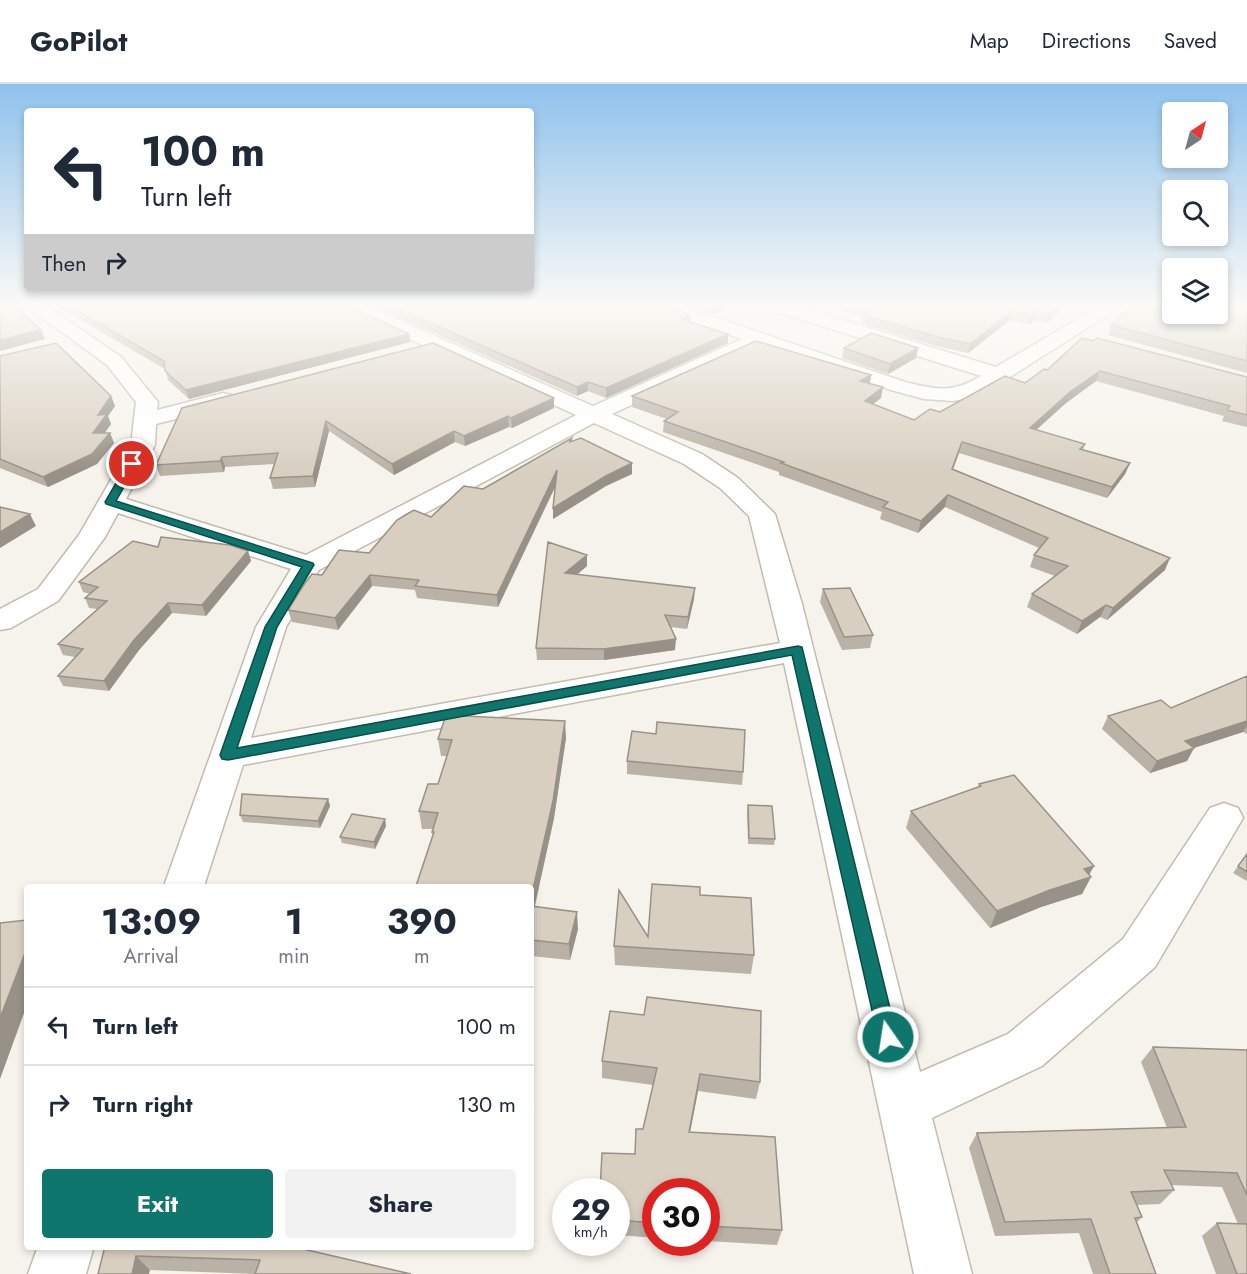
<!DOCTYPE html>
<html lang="en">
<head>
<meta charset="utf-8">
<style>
  :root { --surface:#fff; --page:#f2f2f3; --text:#1f2937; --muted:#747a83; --line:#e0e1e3; --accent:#0f766e }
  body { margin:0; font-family:Jost,sans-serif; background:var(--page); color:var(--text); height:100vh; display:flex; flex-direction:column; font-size:22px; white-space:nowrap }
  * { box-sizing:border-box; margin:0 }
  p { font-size:20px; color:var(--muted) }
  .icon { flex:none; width:33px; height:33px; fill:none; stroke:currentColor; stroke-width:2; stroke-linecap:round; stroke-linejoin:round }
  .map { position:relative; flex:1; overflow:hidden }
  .side { position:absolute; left:24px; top:800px; width:510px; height:366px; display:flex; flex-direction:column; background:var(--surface); border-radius:6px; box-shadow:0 3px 9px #0003 }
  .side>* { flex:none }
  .banner { position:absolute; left:24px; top:24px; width:510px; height:183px; border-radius:6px; box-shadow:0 3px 9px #0003; background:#fff; color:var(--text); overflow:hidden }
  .needle { width:39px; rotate:36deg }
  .tools { position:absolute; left:1162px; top:18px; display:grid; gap:12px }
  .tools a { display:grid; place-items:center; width:66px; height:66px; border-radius:6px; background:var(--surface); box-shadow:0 3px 9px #0003; font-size:30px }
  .speed { position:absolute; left:552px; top:1094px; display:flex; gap:12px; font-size:30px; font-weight:700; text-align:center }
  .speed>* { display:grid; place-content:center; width:78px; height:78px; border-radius:50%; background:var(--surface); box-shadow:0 3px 9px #0003; line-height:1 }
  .speed small { font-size:15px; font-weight:400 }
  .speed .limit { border:9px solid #d22; background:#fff; color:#111 }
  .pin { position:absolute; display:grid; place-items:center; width:51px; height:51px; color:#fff; margin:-26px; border:3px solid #fff; border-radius:50%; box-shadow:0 2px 6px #0007 }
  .me { position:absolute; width:66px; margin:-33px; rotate:347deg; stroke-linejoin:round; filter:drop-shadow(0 0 4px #0008) }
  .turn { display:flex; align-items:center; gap:21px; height:126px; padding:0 18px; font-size:27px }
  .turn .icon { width:78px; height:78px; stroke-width:2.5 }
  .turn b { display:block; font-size:42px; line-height:51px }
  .then { display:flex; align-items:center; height:57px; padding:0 18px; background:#0003; gap:12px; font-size:22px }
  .eta { display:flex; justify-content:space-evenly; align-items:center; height:102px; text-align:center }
  .eta b { font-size:36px; font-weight:700; line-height:42px }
  .cta { display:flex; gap:12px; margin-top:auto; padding:12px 18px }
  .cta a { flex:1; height:69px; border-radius:6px; background:var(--accent); color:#fff; font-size:24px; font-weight:700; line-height:69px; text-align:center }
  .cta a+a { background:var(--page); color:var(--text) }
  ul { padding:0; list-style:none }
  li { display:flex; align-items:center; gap:18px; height:78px; padding:0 18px; border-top:2px solid var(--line) }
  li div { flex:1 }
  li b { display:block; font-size:22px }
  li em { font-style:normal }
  header { display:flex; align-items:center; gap:36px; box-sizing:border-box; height:84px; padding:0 30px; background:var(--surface); border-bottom:2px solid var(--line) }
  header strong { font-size:28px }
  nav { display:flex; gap:33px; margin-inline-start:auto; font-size:21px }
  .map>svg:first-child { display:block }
</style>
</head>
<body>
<header>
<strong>GoPilot</strong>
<nav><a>Map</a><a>Directions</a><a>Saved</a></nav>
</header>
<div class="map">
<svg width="1247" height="1190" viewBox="0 0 1247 1190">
  <rect width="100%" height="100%" fill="#f6f3ec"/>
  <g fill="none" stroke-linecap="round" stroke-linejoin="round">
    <g stroke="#c2bbae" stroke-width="3">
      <path id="minor" d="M25,221H46L121,273L158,318L157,326L223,309L231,311L234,316L231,321L156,340L155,361L126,415L306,471L576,331L343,225L340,221H365L593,322L742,255L654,225L651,221H679L905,298C937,306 953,309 981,292L768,225L765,221H794L996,283L1101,221H1123L1007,295L979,312L953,317L924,315L891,306L760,262L612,330L702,370L738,394L775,430L802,520L920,988L1008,950L1123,855L1210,724L1224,719L1238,724L1243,734L1155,883L1042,982L932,1034L972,1190H914L784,579L243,681L204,802H164L256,543L291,485L118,429L105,453L58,517L11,544L0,546V525L38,505L79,451L131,361L136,318L107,281ZM594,339L684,380L720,404L749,432L780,559L251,654L286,543L319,486Z
        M38,1162H94L86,1190H28Z"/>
    </g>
    <use href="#minor" fill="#fff" fill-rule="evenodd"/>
  </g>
  <path fill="#bab2a6" d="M55,221H346L409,250L410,258L189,315L168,296L165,285Z
    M371,221H661L690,238L728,250V259L606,314L588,307L577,312Z
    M687,221H732L712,230Z
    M825,221H1066L1046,239L1034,236L1029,240L1010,236L968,269L936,262L861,239L862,232Z
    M1247,221V289L1108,251L1111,241Z
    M1082,254L1247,293V343L1222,337L1224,332L1096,297L1066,319L1036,346L1085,360L1083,366L1130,379L1125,390L1107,414L959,369L953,385L1165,486L1107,536L1100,533L1077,550L1027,523L1032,510L1055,492L1030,483L1034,471L1039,464L945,423L918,449L880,435L882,428L779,391V388L663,348L664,337L667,335L632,323V312L871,291L870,300L881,314L873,320L914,336L1025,299L1047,286Z
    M844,264L916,274L888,290L842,274Z
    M0,272L111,312L115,322L108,332L111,340L105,349H110L114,359L97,380L48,403L0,384Z
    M554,314V324L512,344L509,343L465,362L455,358L394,391L329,347L315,403L273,405L270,394L274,380L225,383L224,388L160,392L156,381L182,324Z
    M572,354V358L632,379V390L606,402L553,435V424L555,402L498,523L417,514L415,506L372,502L338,546L292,538L288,526L322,491L369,469L431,433L483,405Z
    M158,463L248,467L251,477L206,532L172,529L139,566L109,607L63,602L58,592L75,573L63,571L58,560L97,525L89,524L85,514L90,510L83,508L79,498Z
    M587,471V482L577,491L694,515L687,545L670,543L675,566L604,576H537L536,564Z
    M823,505L873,551L870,564L842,566L820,518Z
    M1247,592V650L1243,648L1194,664L1187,677L1150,689L1102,645L1108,632L1171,624Z
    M656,650L743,688L742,701L627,690V677Z
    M566,654L554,734L535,822L578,845L570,876L531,872V802L433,753L432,748V745H422L419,727L438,700L447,672H441L438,655Z
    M979,700L1094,782L1089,791L1091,793L1082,810L1041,823L990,844L906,744L911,727L978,703Z
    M328,715L330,722L320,744L243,738L240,731Z
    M748,721L775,755L774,761L748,760L747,728Z
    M385,735L386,742L375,765L342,759L340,753Z
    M1247,770V797L1233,789Z
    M700,811L754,871L751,890L615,881L614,862L648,853Z
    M1153,963L1247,966V1190H1216L1202,1152L1217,1139L1238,1140L1222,1103L1171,1101L1174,1106L1160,1120L1137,1121L1142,1133L1137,1138L1156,1190H1093L1079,1149L995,1152L969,1064L977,1049L1167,1044L1141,978Z
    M602,977L760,998L756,1015L698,1007L690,1048L782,1146L777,1161L706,1157V1107H656V1154L616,1151V1107L635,1070L643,1045L653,1001L602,994Z
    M105,1162H290L255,1190L150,1186Z"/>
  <path fill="#979187" d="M712,221H732L712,230Z
    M1059,221H1066L1046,239L1049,230Z
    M1012,227L1010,236L968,269L970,260Z
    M1036,227L1034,236L1029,240L1031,231Z
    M690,231L689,239L681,235Z
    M41,246L45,255L0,267V256Z
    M409,250L410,258L189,315L186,306Z
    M728,250V259L606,314V304Z
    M918,264L916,274L888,290L890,280Z
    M1100,287L1096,297L1066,319L1026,355L1030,344L1070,308Z
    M871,291L869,301L860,297Z
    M588,298V307L577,312V303Z
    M883,303L881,314L863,328L865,317Z
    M111,312L115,322L108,332L111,340L97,359L93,349L98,331Z
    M554,314V324L512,344L511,334Z
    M508,332L509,343L465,362L464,352Z
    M326,337L329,347L315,403L313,392Z
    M454,347L455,358L394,391L392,380Z
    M110,349L114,359L97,380L48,403L43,393Z
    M962,358L959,369L949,396L952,385Z
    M222,373L225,383L224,388L220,377Z
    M632,379V390L606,402L553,435V424L606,392Z
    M1130,379L1125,390L1107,414L1112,403Z
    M557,386L558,397L498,523L497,511Z
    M948,411L945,423L918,449L921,437Z
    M30,430L36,442L0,464V448Z
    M248,467L251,477L206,532L202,521Z
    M587,471V482L565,500V489Z
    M1170,474L1165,486L1107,536L1113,524Z
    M370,491L372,502L338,546L335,534Z
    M695,504L694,515L687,545L688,533Z
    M168,519L172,529L139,566L109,607L104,597L134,556Z
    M1106,521L1100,533L1077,550L1082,537Z
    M676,555L675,566L604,576V565Z
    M565,637L566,654L554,734L531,838V814Z
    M1247,637V642L1243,648L1178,669L1185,657Z
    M1194,664L1187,677L1150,689L1157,677Z
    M328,715L330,722L320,744L318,737Z
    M385,735L386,742L375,765L374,758Z
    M1094,782L1087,794L1091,793L1082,810L1041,823L990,844L997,827L1084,785Z
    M577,828L578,845L570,876L569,860Z
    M27,864V921L0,995V934Z
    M700,990L698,1007L687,1064L689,1048Z
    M136,1172L150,1186L149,1190H132Z"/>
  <path fill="#d8cfc1" stroke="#979187" stroke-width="1.5" d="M0,221H14L41,246L0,256Z
    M67,221H346L409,250L186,306L165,287L164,277Z
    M389,221H661L690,231L681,235L728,250L606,304L588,298L577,303Z
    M854,221H1059L1049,230L1036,227L1031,231L1012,227L970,260L938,253L862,231L871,226Z
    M1135,221H1173V230H1218V221H1247V277L1111,241Z
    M871,249L918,264L890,280L844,264Z
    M1082,254L1093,257L1097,254L1247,293V331L1227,326L1230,322L1100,287L1070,308L1030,344L1085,360L1080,365L1130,379L1112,403L962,358L952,385L1170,474L1113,524L1106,521L1082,537L1032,510L1068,482L1034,471L1048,454L948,411L921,437L883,423L888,418L781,379L784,378L664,337L678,328L632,312L756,257L871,291L860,297L883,303L865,317L914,336L930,325L940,328L1005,292L1025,299L1044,285L1047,286Z
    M56,259L111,312L98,331L107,330L93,349H110L92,370L43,393L0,375V272Z
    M433,259L554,314L511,334L508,332L464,352L454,347L392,380L326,337L313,392L270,394L278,369L222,373L220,377L156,381L182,324Z
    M572,354L570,358L581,354L632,379L606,392L553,424L557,386L497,511L415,502L419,496L370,491L335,534L288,526L305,499L312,490L322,491L339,466L369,469L397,436L407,430L414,426L431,433L464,402L483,405Z
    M0,423L30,430L0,448Z
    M161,453L230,461L248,467L202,521L168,519L134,556L104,597L58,592L83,565L58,560L107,517L85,514L98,503L79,498L133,457L158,463Z
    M548,458L587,471L565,489L695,504L688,533L665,531L676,555L604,565L536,564Z
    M850,504L873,551L844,553L823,505Z
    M1247,592V637L1185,657L1194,664L1157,677L1108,632L1161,616L1171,624Z
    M446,631L565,637L553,717L531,814V802H416L434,748H432L438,729L419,727L428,700H438L452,656L438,655Z
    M657,638L745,646L743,688L627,677L632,647L656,650Z
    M1014,691L1094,782L1084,785L1091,793L1050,806L997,827L911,727L981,702L979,700Z
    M242,710L328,715L318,737L240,731Z
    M748,721L772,722L775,755L749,754Z
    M352,730L385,735L374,758L340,753Z
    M1247,770V788L1238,782Z
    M652,800L700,803V811L751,814L754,871L614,862L619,806L648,853Z
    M531,822L577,828L569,860L531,856Z
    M27,836V864L0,934V839Z
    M647,913L761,927L760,998L700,990L689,1048L775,1053L782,1146L706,1142V1107H656V1139L616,1136V1107H600L602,1069L635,1070L636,1045H643L657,984L602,977L610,927L644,931Z
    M1153,963L1247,966V1111L1237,1089L1164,1086L1174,1106L1131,1108L1142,1133L1135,1134L1156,1190H1110L1091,1135L1005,1138L977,1049L1186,1043Z
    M1217,1139L1247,1140V1190H1237Z
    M105,1162H290L411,1190H255L260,1176L136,1172L132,1190H98Z"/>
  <linearGradient id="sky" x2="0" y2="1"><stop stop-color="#8fc1ec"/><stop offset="0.57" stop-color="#fbfaf6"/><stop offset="1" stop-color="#fbfaf6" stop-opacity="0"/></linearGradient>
  <rect width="1247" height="388" fill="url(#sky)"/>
  <path fill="#0f766e" stroke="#0a4d48" stroke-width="1.5" d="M132,377L137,380L116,417L313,479L314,481L277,543L237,664L798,562L802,563L897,953L894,960L888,962L881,960L878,953L792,571L228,676L222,675L220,671L265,543L302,483L106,420L105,418L127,380Z"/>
</svg>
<div class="tools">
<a><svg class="needle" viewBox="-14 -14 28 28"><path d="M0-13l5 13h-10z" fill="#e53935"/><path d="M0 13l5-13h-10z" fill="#747a83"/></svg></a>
<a><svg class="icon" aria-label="search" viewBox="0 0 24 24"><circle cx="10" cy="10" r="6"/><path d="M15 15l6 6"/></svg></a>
<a><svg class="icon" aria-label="layers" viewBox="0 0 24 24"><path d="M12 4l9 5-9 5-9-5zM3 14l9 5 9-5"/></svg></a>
</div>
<div class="speed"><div>29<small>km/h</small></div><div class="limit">30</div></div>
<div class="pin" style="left:132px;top:380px;background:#d93025"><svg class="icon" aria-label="arrive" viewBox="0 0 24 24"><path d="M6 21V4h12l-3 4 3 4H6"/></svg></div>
<svg class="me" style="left:888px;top:953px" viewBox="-20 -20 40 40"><circle r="17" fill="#0f766e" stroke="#fff" stroke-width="3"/><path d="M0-11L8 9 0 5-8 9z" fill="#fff"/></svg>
<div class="banner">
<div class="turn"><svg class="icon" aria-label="left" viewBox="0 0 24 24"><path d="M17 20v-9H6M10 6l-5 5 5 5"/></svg><div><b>100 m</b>Turn left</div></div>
<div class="then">Then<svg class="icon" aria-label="right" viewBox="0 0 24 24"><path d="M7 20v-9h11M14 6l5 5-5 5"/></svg></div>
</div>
<section class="side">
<div class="eta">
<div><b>13:09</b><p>Arrival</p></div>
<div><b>1</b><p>min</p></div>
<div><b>390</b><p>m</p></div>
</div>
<ul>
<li><svg class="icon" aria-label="left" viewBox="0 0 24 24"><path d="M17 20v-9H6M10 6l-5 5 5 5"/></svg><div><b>Turn left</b></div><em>100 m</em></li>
<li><svg class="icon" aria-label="right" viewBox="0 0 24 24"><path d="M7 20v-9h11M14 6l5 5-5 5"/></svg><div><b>Turn right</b></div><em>130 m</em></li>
</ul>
<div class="cta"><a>Exit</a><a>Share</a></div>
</section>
</div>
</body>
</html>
